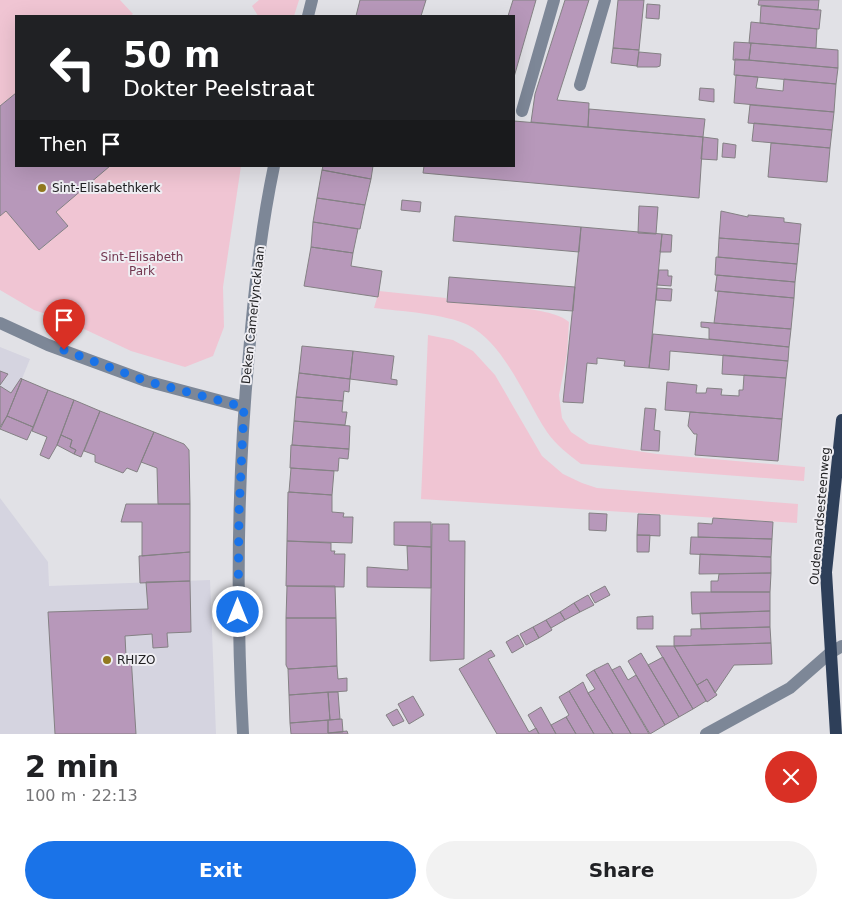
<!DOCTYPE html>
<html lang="en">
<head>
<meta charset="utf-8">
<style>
  :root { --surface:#fff; --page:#f2f2f2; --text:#202124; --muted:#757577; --accent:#1a73e8 }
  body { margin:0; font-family:"DejaVu Sans",sans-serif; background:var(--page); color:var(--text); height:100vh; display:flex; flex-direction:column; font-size:19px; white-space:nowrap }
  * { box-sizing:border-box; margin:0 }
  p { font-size:16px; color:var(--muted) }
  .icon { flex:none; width:28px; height:28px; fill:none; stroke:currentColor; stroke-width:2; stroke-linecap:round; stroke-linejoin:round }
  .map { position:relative; height:734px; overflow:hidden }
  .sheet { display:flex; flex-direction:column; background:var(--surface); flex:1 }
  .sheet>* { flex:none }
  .hud { position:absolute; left:15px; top:15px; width:500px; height:152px; border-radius:0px; box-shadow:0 5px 20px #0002; background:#202124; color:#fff; overflow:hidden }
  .pin { position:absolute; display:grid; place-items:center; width:42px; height:42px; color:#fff; margin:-51px -21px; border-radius:50% 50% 50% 0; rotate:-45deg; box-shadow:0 0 5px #0007 }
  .pin .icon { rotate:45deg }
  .me { position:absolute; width:55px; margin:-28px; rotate:0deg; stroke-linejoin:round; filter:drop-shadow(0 0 4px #0008) }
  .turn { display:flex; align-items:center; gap:18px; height:105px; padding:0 25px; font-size:22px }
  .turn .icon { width:65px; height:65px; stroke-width:2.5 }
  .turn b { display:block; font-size:35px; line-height:42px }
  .then { display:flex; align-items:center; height:48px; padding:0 25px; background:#0003; gap:10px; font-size:19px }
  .round { display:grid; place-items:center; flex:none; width:52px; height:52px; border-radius:26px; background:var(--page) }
  .summary { display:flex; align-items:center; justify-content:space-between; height:85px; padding:0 25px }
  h1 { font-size:30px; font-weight:600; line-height:38px }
  .cta { display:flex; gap:10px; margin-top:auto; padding:10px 25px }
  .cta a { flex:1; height:58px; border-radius:30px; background:var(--accent); color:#fff; font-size:20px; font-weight:600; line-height:58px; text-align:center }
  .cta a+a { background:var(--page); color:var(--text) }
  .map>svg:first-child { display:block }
</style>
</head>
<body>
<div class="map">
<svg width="842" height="734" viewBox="0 0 842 734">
  <rect width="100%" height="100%" fill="#e1e1e6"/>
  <path fill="#d5d4e0" d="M0,347L30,359L7,416L0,427Z
    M0,498L48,562L49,586L210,580L216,734H0Z"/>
  <path fill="#f0c5d3" d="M0,0H120L133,14L130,16H16V93L0,106Z
    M259,0H299L294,16H258L252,6Z
    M110,166H241L223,287L224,327L213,356L185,367L131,351L67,321L34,310L0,290V216L6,211L40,250L68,226L56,212Z
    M379,291L446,298L447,302C474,305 551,305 569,322L567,354L559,395L562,418L571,432L589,444L657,454L805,467L804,481L581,464C569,455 556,445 547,432C526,400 504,343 468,325C446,314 400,311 374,308Z
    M428,335L453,340L473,351L495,375L542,456L563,474L582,483L597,488L798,504L797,523L421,499Z"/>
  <path fill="#b798ba" stroke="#848184" d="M360,0H426L421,16H356Z
    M513,0H536L514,77V16H508Z
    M565,0H589L557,100L589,103L588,127L531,122L535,94Z
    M618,0H644L639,50L613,48Z
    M759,0H819L818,10L758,5Z
    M647,4L660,5L659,19L646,18Z
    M761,6L821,10L819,29L760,23Z
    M751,22L817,29L816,48L749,43Z
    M734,42L751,43L749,60H733Z
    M751,43L838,50V68L749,60Z
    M613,48L639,50L637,66L611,63Z
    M639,52L661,54L660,66L657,67H637Z
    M735,59L838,68L836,84L734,75Z
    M736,75L758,77L756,88L783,91L784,79L836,84L834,112L734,103Z
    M700,88L714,89V102L699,100Z
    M16,93V166H110L56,212L68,226L39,250L6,211L0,216V106Z
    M750,105L834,112L832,130L748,123Z
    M589,109L705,119L703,137L588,127Z
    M514,121L703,137L699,198L423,173L424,166H514Z
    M754,123L832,130L830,148L752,141Z
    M703,137L718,139L717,160L701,159Z
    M723,143L736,145L735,158L722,157Z
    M771,143L830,148L827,182L768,177Z
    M323,166H373L371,179L322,170Z
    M322,170L371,179L365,205L317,198Z
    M317,198L365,205L360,229L313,222Z
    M402,200L421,202L420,212L401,210Z
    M639,206L658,207L656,234L638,233Z
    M721,211L748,217V215L784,218V222L801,224L799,244L719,238Z
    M455,216L581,227L579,252L453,241Z
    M313,222L358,229L353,253L311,247Z
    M581,227L662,234L649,368L624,366L625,361L597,358V364L587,363L583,403L563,402Z
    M662,234L672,235L671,252H660Z
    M719,238L799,244L797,264L718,257Z
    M311,247L353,253L351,266L382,271L378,297L304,286Z
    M716,257L797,264L795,282L715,275Z
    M659,270H668V276H672L671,286L657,285Z
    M717,275L795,282L794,298L715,291Z
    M449,277L575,287L573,311L447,302Z
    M657,288L672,289L671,301L656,300Z
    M718,291L794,298L791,329L714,323Z
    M701,322L791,329L789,347L709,339V328L701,327Z
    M653,334L789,347L788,361L670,351L669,370L649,368Z
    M302,346L353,351L350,379L299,373Z
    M353,351L394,356L391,379L397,380V385L350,379Z
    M723,355L788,361L786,378L722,374Z
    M0,371L8,374L0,385Z
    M299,373L350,379L349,392L344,391L343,401L296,397Z
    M744,375L786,378L782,419L665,410L667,382L697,385L696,393H706L707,388L722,389L721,395L739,396V390H743Z
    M21,378L22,379L7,416L0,427V386L11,393Z
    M22,379L48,390L33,427L7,416Z
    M48,390L74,400L57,445L49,459L40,455L47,437L32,431Z
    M296,397L343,401L342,412H347L345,425L294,421Z
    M74,400L100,411L81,457L74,454L76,450L70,447L72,440L61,435Z
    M645,408L656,409L654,430L660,431L659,451L641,450Z
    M100,411L154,432L137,472L127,468L123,473L95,462V455L84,451Z
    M690,412L782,419L778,461L695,455L697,434H694L688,426Z
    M7,416L33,427L27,440L0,429Z
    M294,421L350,426L349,449L292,445Z
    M154,432L184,444L189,450L190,504H158L157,468L141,462Z
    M61,435L72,440L70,447L76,450L74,454L57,445Z
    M291,445L349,449L348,459L339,458L338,471L290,468Z
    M291,468L334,471L332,495L289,492Z
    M288,492L332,495V512L344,513L343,517H353L352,543L287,541Z
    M126,504H190V552L142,556V522H121Z
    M589,513L607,514L606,531L589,530Z
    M638,514L660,515V536L637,535Z
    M713,518L773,522L772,539L698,537V523L712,524Z
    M394,522H431V547L394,545Z
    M432,524H449V541H465L464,659L430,661Z
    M637,535H650L649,552H637Z
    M691,537L772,539L771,557L690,554Z
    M287,541L331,543V551H335L334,554H345L344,587L286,586Z
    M407,546L431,547V588L367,587V567L408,570Z
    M190,552V581L140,583L139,556Z
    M700,554L771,557V573L699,574Z
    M771,573L770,592H711V581H718L719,574Z
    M190,581L191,632L167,633L168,647L153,648L152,634L125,636L126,656H131L136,734H55L48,612L148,609L146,582Z
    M287,586H335L336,618H286Z
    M605,586L610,595L595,603L590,594Z
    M691,592H770V611L692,614Z
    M588,595L594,605L580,612L574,603Z
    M574,603L580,612L565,620L560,612Z
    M770,611V627L701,629L700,613Z
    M560,612L565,620L551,628L546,620Z
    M653,616V629H637V617Z
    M286,618H336L337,666L288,669L286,665Z
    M546,620L552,630L539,638L533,627Z
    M533,627L539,638L526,645L520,634Z
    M770,627L771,643L674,646V636H691V629Z
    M518,635L524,646L512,653L506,642Z
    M771,643L772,664L734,665L715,693L707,679L697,685L674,646Z
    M656,646H674L706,701L693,709Z
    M491,650L495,656L488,659L529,732L536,728L539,734H497L459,669Z
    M641,653L679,717L665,725L628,661Z
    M663,657L693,709L679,717L648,665Z
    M608,663L612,670L649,734H631L594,670Z
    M337,666L338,679L347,678V691L289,695L288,669Z
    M620,666L628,680L636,675L665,725L650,734L612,670Z
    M594,670L631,734H613L588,693L595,689L586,675Z
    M707,679L717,695L707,702L697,685Z
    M583,682L588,693L613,734H594L569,691Z
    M569,691L594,734H576L566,717L569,715L559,697Z
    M328,692L330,720L290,723L289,695Z
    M328,692H338L340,719L330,720Z
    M413,696L424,715L409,724L398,704Z
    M541,707L556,734H539L528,715Z
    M397,709L404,721L393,726L386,715Z
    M566,717L576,734H556L551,725Z
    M342,719L343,732L328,733V720Z
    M328,720V733L347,731L348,734H291L290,723Z"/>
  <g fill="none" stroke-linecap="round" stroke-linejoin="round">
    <path stroke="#7d8797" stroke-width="12" d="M308,16L312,0
      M580,85L605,0
      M522,111L554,0
      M0,323L48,345L146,381L244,407
      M243,734C236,607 237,480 249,353C254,290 261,228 274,166
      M706,734L790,688L830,653L842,646"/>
    <path stroke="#2e3f59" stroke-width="12" d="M836,734L826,572L842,420"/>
  </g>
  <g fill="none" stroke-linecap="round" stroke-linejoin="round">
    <path stroke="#1a73e8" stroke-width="9" stroke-dasharray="0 16.2" d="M64,350L146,381L244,407L239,513L238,612"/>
  </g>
  <g fill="#92791f" stroke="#efeef3" stroke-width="2">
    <circle cx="42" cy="188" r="5"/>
    <circle cx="107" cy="660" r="5"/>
  </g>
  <g text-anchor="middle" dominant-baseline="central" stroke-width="4" stroke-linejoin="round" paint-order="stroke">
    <g font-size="12" fill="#202022" stroke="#efeef3" text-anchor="start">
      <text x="52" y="188">Sint-Elisabethkerk</text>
      <text x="117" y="660">RHIZO</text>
    </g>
    <g font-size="12" fill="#733750" stroke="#efeef3">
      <text x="142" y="257">Sint-Elisabeth<tspan x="142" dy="14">Park</tspan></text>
    </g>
    <g font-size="12" fill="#202022" stroke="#efeef3">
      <text transform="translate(253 315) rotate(-84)">Deken Camerlyncklaan</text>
      <text transform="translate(820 516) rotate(-85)">Oudenaardsesteenweg</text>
    </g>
  </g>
</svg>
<div class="pin" style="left:64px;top:350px;background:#d93025"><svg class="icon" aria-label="arrive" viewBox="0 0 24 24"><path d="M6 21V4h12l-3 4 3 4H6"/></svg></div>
<svg class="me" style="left:238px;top:612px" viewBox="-20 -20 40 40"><circle r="17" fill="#1a73e8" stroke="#fff" stroke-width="3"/><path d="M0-11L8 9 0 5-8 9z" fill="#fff"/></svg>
<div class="hud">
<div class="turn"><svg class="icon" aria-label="left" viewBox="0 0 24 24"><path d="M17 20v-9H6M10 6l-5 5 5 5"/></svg><div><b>50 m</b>Dokter Peelstraat</div></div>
<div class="then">Then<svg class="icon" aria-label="arrive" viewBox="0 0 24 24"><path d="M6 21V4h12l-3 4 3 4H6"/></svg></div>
</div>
</div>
<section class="sheet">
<div class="summary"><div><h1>2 min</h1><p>100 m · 22:13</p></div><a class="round" style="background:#d93025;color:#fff"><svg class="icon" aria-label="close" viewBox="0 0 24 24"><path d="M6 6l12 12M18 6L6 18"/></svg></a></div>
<div class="cta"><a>Exit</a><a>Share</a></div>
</section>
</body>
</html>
